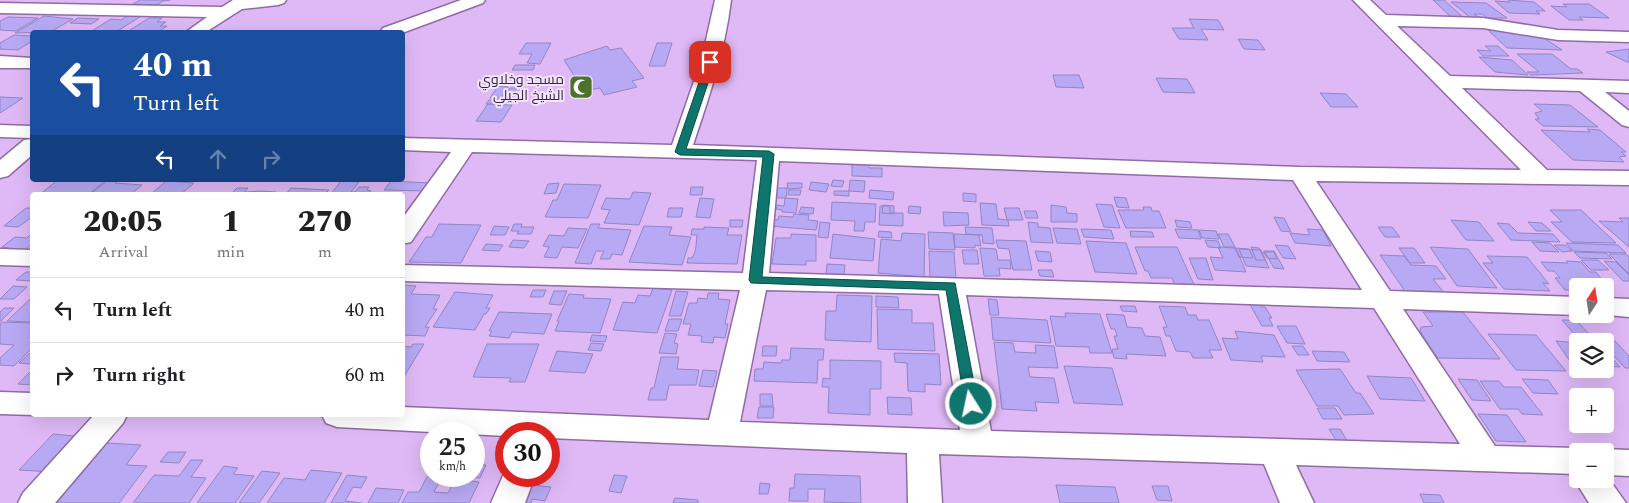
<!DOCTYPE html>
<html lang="en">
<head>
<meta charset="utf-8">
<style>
  :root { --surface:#fff; --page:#f2f2f2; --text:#202124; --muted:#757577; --line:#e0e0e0 }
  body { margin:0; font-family:Spectral,Cairo,serif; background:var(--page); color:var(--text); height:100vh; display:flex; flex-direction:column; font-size:19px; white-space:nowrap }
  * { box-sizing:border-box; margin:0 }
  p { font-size:16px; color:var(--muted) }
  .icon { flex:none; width:28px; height:28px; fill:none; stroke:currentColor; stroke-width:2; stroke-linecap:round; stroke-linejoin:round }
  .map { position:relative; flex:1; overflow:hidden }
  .panel { position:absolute; left:30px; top:192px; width:375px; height:225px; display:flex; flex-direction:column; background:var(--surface); border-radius:5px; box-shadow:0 5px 20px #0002 }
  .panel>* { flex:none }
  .banner { position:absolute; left:30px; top:30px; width:375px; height:152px; border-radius:5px; box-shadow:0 5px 20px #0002; background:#1a4fa0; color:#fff; overflow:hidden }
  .needle { width:32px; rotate:12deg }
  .controls { position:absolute; left:1569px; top:278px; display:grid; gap:10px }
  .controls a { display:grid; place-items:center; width:45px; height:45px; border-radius:5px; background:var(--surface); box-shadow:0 5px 20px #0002; font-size:25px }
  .speed { position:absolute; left:420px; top:422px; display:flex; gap:10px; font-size:25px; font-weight:700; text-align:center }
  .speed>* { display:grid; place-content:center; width:65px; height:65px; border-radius:50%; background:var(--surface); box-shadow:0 5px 20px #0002; line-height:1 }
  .speed small { font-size:12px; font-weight:400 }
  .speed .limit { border:8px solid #d22; background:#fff; color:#111 }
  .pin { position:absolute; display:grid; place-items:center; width:42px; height:42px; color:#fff; margin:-21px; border-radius:10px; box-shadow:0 2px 8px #0006 }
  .me { position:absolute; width:55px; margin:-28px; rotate:350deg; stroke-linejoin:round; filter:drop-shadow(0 0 4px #0008) }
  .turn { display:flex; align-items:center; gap:18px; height:105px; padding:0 20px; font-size:22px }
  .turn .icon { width:65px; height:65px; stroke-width:2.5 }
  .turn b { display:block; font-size:35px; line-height:42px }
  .lanes { display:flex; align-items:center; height:48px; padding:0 20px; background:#0003; justify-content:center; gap:25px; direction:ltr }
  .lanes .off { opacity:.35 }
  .eta { display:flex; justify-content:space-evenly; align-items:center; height:85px; text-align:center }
  .eta b { font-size:30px; font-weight:800; line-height:35px }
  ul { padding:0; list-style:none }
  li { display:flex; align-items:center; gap:15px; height:65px; padding:0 20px; border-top:1px solid var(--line) }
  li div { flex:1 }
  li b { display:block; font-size:19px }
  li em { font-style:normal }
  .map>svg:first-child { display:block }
</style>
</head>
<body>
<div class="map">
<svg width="1629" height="503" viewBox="0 0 1629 503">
  <rect width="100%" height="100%" fill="#dfb9f6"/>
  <path fill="#b8a9f4" stroke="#9286c4" d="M140,0H170L163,1L156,5L133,4Z
    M1433,0H1444L1464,18L1451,17Z
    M1508,0L1534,2L1545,11H1536L1540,14L1509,13L1495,1L1510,2Z
    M1451,2L1486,3L1507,18H1488L1482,14H1474L1480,18H1471Z
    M1563,4H1589L1609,18L1579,17L1583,20H1569L1551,6L1567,7Z
    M129,15H143L116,32H90L111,19L121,20Z
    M44,16L73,19L50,32L15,33Z
    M8,17L38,18L16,31L0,30V21Z
    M78,18L99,19L91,24L70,23Z
    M149,18H162L157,22H166L160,26H167L158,32H127Z
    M1189,19L1218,20L1224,30L1201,29L1208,40L1179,39L1172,28H1194Z
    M1488,30L1523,32L1544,38L1562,50L1507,48Z
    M14,35L32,36V41L18,50L0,49V43Z
    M1238,39L1258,40L1265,50L1244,49Z
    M526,43H551L540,64L527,63L532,54H519Z
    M657,43H672L665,66H649Z
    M607,46L610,50L621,48L644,78L632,81L637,87L604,95L600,88L584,91L564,60Z
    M1485,46H1498L1509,56H1483L1477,50L1491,51Z
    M1629,49V62H1627L1606,52Z
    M1517,54H1552L1571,69H1577L1583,73L1531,75L1527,72H1539Z
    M1479,57L1512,60L1528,75L1495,72Z
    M515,65H535L533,70H512Z
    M1053,75H1079L1084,88L1056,87Z
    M1156,78L1187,79L1195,93L1163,92Z
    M498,86L508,87L501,98H490Z
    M510,88H517L511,99L504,98Z
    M1320,93L1346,94L1358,107H1331Z
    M0,97L23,98L0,113Z
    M489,100H504L502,104H486Z
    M488,104L512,105L501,122L476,121Z
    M1534,104L1570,105L1598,127L1543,126L1535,119H1539L1535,113L1542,111Z
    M1587,129L1600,130L1626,152H1621L1626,156L1619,157L1624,162L1573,160L1541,130L1590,132Z
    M852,161L869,162V168H882V177L852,176Z
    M58,180H106L88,195H39Z
    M108,180H119L115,183L142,185L130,195H89Z
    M833,180L844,181L842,187L831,186Z
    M850,180L865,181L864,192L849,191V196L834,195V191H849Z
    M166,181L194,183L180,195H150Z
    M341,181L359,182L351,192H355L359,187H369L367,190L371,191L368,195H330Z
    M391,181L431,183L425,191L384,190Z
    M811,182L829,184L826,192L809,190Z
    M559,183L556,193L544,194L548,184Z
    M787,183H802V188L788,189Z
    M564,184L601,185L588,218L545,217L553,200H557Z
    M691,187H703L702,195H690Z
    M237,188H248L242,195L231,194Z
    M291,188L329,190L324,195H285Z
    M777,188H787L786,198H776Z
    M789,190H801L800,195H788Z
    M870,190L894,192L893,200L869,198Z
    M246,192L261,191L276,192L273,195H244Z
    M633,192L651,193L639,225L604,223L610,210L601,209L606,198L630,199Z
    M963,193L976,194V202L963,201Z
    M1114,197L1126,198L1129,208L1117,207Z
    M700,198L714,199L710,218L696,217Z
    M785,198L798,199L796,213L782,212V210L776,209L777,205L784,206Z
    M832,202L876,204L875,222H865L864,231H854L855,221L831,220Z
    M980,203L996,204L998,219L1008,220L1009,226L982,225Z
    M1096,204L1112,205L1120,228L1104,227Z
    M883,205L894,206V214L882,213Z
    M1051,205L1066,207L1067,213L1077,214V222H1051Z
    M880,206H890V213H903V226L879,225Z
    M909,206L921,207L920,214L908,213Z
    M801,207L814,208L813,214L799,213Z
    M1143,207H1151L1152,211H1159L1166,228H1126L1118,210H1144Z
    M26,208H32V217L18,227L4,226Z
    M669,208H683L681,217H667Z
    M1004,208H1019L1023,220H1007Z
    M1550,210H1581L1616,243L1572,242L1551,222H1562Z
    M1024,211H1036L1038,218H1026Z
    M943,212L968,213L969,225L944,226Z
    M794,214L809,215L808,220L818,221L816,230L769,226L771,219L778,220L779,216L793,217Z
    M1274,217L1284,218L1291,232L1281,231Z
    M1619,218H1629V247L1599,221L1623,222Z
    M730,220H743L742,227H730Z
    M1175,220L1190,222L1192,228L1177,227Z
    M1451,220L1479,222L1494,241L1466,240Z
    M820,222L830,223L828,238L818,237Z
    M1028,222L1038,223V227L1050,228L1053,243L1031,242Z
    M1528,222L1542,223L1551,231H1536Z
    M1497,223L1509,224L1518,233L1553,234L1560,242L1511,240Z
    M439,224L481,225L461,263L409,262L426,237H432Z
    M514,224H522L521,227H534L531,234H517L519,231H511Z
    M591,224H600L598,228L631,230L622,255L612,254L610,259H600L604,251H596L591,264L575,263Z
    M494,226L509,227L505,235H490Z
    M644,226L672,227L669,235L691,237L682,265L629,262Z
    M704,227L729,228L727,235H742L737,264L687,263L688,258H692L695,252L696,246L697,235H691L692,229H704Z
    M965,227L992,228L994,244L983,243L982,235L966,234Z
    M1378,227H1392L1400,237H1385Z
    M568,228L587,229L578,248L562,247L557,258L544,257L549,247L543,246L549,235L564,236Z
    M1053,228L1077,229L1081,244L1057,243Z
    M1081,229L1111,230L1114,239L1084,237Z
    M1175,229L1198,230L1201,239L1179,238Z
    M1307,229L1323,230L1331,246L1295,243L1290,233L1310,235Z
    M1199,230L1216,231L1219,239L1202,238Z
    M879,231L891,232L892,238L878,237Z
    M1130,231L1152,232L1154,237H1131Z
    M928,232L953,233L955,250L929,249Z
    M32,233V244L24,251L2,247L15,237L27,238Z
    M902,233L925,234L924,277L878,273L881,239L901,241Z
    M791,234L816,235V261H806V265L772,264L776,238H791Z
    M833,234L875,239L873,261L830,258Z
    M954,234L979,235L981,246L975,245V248L955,247Z
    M1218,234H1228L1235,247H1224Z
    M513,240L529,241L524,248L509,247Z
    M996,240L1026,241L1032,270H1013L1009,249L998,248Z
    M1205,240L1218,241L1221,248L1208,247Z
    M1086,241L1126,243L1137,274L1095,272Z
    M1532,242L1550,243L1559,252L1540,251Z
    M1566,243L1618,245L1626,253L1573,251Z
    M486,244L503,245L499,251L482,250Z
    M1275,245L1288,246L1296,259L1283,258Z
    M1554,245H1565L1572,251L1562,252Z
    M1135,247H1177L1195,287L1175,286L1172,278H1151L1148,271H1145Z
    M1218,247L1236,248L1246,272L1215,270L1210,257L1223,258Z
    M1251,247L1259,248L1265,260H1256Z
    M1430,247L1468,249L1497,288L1457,286Z
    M980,248L996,249L998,260H1010L1011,269L999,268L1000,276H984Z
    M1235,248L1249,249L1253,258L1239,257Z
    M1399,248H1414L1425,263H1410Z
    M1239,249L1261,250L1269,268L1246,266Z
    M962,250H977L979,264H964Z
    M929,251L954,252L956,279L930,278Z
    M1035,251L1050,252L1052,262L1038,261Z
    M1264,251H1274L1284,269L1274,268Z
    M1263,252H1274L1277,259L1267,258Z
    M1574,252L1606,253L1612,259L1580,258Z
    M1609,254H1626L1629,257V274Z
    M1380,255L1404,256L1411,265L1436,266L1446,279H1433L1445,294L1409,297Z
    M1487,256L1527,257L1549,284L1543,283L1550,291L1504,289L1483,263H1493Z
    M1189,258H1206L1213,280L1198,279Z
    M1581,260H1598L1609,270H1591Z
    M1566,261L1581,262L1590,272H1596L1613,294H1605V286H1578V290H1565L1555,278H1560L1554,271H1548L1541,262L1568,263Z
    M1604,261L1616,262L1629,275V281H1623Z
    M827,264L845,265L844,276L826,275Z
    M1038,270H1052L1054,277L1040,276Z
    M26,272H32V281L16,280Z
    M402,285L416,286L411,294L440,295L433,309H437L425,327H429L425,336L402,335Z
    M13,286L27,287L14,299H0Z
    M653,288L672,290L657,333L613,330L623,302L635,303L638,295L650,296Z
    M533,290H546L543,297H530Z
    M554,291H567L561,305L549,304Z
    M676,291L688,292L681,316H669Z
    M455,292L493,295L486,308H490L486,314H484L475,330L433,327Z
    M708,293H719L718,299L730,300L725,324H728L725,338L714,337L713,343L701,342L702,336L688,335L691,324H683L689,303H697L698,298L707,299Z
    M569,294L584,295L583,298L611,299L600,333L555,331L559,321H557Z
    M837,295L872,296L871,342L825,340L826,311H836Z
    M876,296L898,297L899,308L876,307Z
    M32,297V322L7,321Z
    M988,299L997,300L999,315H990Z
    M1248,301H1257L1261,307H1265L1272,318H1269L1273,326H1262Z
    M1120,306H1135L1137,312L1122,311Z
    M1159,306L1185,307L1188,315H1196L1198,320H1209L1222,350H1209L1213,358H1193L1190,352L1176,351L1170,336H1166L1163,327H1167Z
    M4,308H14L0,322V312Z
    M877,309L912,310V323H933L935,351L878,349Z
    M499,312L552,314L544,334L512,332L509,338L489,336L492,331H489Z
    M1423,312H1463L1500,359L1438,358L1420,331L1421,327L1433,326Z
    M1065,313L1100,314L1112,353H1090L1089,347L1056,346L1050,316L1066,317Z
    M1106,314L1124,315L1127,327L1142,328L1145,336L1160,337L1166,356L1126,354L1127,359L1114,358L1112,349H1118L1114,336H1117L1115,329H1111Z
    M991,317L1047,320L1051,343L993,340Z
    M669,319H682L678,331H665Z
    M1562,320H1576L1590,335H1575Z
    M2,322L32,323V348L14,366L0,365V358L14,345L0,344V324Z
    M1277,326H1296L1305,344L1287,343Z
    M1235,331L1274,335L1285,357L1261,356L1263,362L1231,360L1222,338L1238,339Z
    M665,333L677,334L674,343L678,344L676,354L659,353Z
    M1488,334L1536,335L1566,371L1516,370Z
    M592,335L607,336L605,342L590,341Z
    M1556,341L1578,343V365L1572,364Z
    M1605,341H1615L1629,356V368H1625L1605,346Z
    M994,342L1013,343L1015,352L1036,353L1035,345L1054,346L1058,368L1028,367L1030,377L1054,378L1059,403L1035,402L1037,411L1002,409Z
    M591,343L604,344L601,351L588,350Z
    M413,344H424L402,380V346L411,347Z
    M487,344H539L525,382H509L511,378L473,377Z
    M763,346H777L776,356H762Z
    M1292,346H1303L1309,355H1298Z
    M791,348L824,349L823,360H818L817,383L754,381L755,369H763L764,362L781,363L782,360H790Z
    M32,351V364L19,363Z
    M557,351L593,354L585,373L549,371Z
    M1312,351L1344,352L1350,362L1317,361Z
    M894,353L939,354L941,385L925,384V392L908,391L907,363L895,362Z
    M661,357H679L677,369L699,370L696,385H669L666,400H648L651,388H654Z
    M1605,357L1612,358L1620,367L1607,366Z
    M830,360L881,361V389H870V415L828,413L829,387H822L823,378L830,379Z
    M1064,366L1112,368L1123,405L1074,403Z
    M1340,369L1356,393H1360L1374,414L1344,415L1338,406H1317L1296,370Z
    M32,370V385L18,384Z
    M703,370L717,371L713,387L699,386Z
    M1367,376L1411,378L1425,401L1380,399Z
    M1458,379L1477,380L1491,401L1472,400Z
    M1522,379L1548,380L1558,394L1533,393Z
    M1480,381H1499L1504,387H1521L1543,415L1522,414L1518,409H1500Z
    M760,394H772L773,406H760Z
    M887,397L911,398L912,415L888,414Z
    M759,407H774L773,418H757Z
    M1317,408H1335L1342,419H1323Z
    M1478,414L1507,415L1526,442L1496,441Z
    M1329,429H1340L1348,442H1337Z
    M53,434L84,437L52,472L19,470Z
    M107,443L141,445L126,465L147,466L119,503H57L64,494H55L65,482L74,483Z
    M168,452H186L179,463L160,462Z
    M191,460H203L191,477L206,478L189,503H133L154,475L179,476Z
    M474,464L486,465L480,478L458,476H474Z
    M224,466L238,468L233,474L254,476L235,503H197Z
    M311,470L342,473L324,503H267L284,478L305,480Z
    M262,471L280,473L259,503H239Z
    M795,474L860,476L861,503L824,502L825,489H808V501H789L790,488H794Z
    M347,475L367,477L361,488L353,487L345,501L362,503H331Z
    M614,475L627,476L621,493L609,491Z
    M427,477L441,478L434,492L448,493L455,479L479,482L469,503H402L408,492H419Z
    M760,483L770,484L768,494H759Z
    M523,484L551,487L545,501L532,499L531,503H515Z
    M1056,485L1115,487L1119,503H1060Z
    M1152,486H1168L1172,501L1157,500Z
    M376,488L404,490L398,503H368Z
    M1420,494L1440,495L1444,503H1424Z
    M675,498L698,500V503H673Z"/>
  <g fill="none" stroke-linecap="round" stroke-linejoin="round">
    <g stroke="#8f6ca4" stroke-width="3">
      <path id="minor" d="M233,0H286L284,3L278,5L242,9L206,32H186L207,17L0,13V3L222,7Z
        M461,0H485L483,3L402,33L380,32L383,28Z
        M715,0H731C725,51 709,97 693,145L1300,167L1521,170L1353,0H1370L1386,15L1483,18L1558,30L1629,32V42L1558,40L1483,28L1397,26L1450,76L1629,81V93L1605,92L1629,111V127L1622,125L1580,91L1462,88L1547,170L1629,171V185L1316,181L1390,291L1578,297V314H1583L1578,315L1403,309L1495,446L1578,448L1588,451H1578V479H1605V451H1598L1605,449L1629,450V476L1606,475L1626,503H1589L1574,479L1576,474L1296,465L1314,503H1280L1264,464L939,454L942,503H908L907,453L549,438V434H506V436L337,427L326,423L322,415H402V407L709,420L740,290L402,281V265L743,273L757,160L472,152L411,242L402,244V219L451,152L402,150V138L672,145L702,58ZM779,161L1293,180L1362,290L769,273ZM766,290L939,294L960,430L740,422ZM966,295L1374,308L1460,444L991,431Z
        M0,56L32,58V68H0Z
        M0,125L32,126V138L0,137Z
        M32,139V155L8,176L0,178V160L24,140Z
        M0,249L32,250V266L0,265Z
        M1605,298L1629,299V317L1597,314H1605Z
        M0,392L32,393L34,415L0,414Z
        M94,415H127L123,423L55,503H18L23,493Z
        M506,469V476H535L525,503H491Z"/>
    </g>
    <use href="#minor" fill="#fff" fill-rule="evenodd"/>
  </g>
  <path fill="#0f766e" stroke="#0a4d48" d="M710,59L715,62L686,149L769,151L774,154L762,277L955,283L978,404L976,407L971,409L965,404L946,290L751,283L749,280L763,157L680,155L675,152L706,62Z"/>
  <defs>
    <g id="mosque-square" transform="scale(1.25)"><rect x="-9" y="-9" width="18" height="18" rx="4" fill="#4c722c" stroke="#f4e4fd"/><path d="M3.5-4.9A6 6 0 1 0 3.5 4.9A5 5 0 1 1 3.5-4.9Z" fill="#fff"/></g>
  </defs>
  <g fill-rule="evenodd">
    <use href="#mosque-square" x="581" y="87"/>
  </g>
  <g text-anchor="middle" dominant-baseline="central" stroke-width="4" stroke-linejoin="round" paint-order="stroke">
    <g font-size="14" fill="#37283f" stroke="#f4e4fd" text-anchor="end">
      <text x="564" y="79">مسجد وخلاوي<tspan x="564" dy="16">الشيخ الجيلي</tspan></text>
    </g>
  </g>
</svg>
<div class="controls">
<a><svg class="needle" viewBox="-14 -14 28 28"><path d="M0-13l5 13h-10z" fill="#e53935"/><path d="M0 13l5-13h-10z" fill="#757577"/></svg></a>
<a><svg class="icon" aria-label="layers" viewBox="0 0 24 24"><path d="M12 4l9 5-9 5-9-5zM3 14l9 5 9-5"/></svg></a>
<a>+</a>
<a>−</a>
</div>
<div class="speed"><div>25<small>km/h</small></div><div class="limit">30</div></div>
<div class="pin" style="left:710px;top:62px;background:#d93025"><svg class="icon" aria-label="arrive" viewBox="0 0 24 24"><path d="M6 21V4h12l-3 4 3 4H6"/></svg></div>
<svg class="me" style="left:971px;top:404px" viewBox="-20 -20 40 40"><circle r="17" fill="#0f766e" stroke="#fff" stroke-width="3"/><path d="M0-11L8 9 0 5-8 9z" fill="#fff"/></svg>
<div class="banner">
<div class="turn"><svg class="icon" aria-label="left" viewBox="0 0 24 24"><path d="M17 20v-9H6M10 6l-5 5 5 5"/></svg><div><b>40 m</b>Turn left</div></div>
<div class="lanes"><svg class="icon" aria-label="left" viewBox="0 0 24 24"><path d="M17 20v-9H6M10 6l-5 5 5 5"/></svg><svg class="icon off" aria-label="ahead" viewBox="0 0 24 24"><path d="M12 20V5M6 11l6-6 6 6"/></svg><svg class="icon off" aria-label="right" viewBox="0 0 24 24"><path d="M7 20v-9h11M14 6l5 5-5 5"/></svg></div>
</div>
<section class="panel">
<div class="eta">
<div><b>20:05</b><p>Arrival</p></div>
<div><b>1</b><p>min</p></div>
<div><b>270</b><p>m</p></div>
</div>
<ul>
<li><svg class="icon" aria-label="left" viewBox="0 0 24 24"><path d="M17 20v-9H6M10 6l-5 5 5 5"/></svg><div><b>Turn left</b></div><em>40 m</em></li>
<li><svg class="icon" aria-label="right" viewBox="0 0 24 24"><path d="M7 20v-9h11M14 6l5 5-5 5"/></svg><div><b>Turn right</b></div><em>60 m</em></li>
</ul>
</section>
</div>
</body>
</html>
